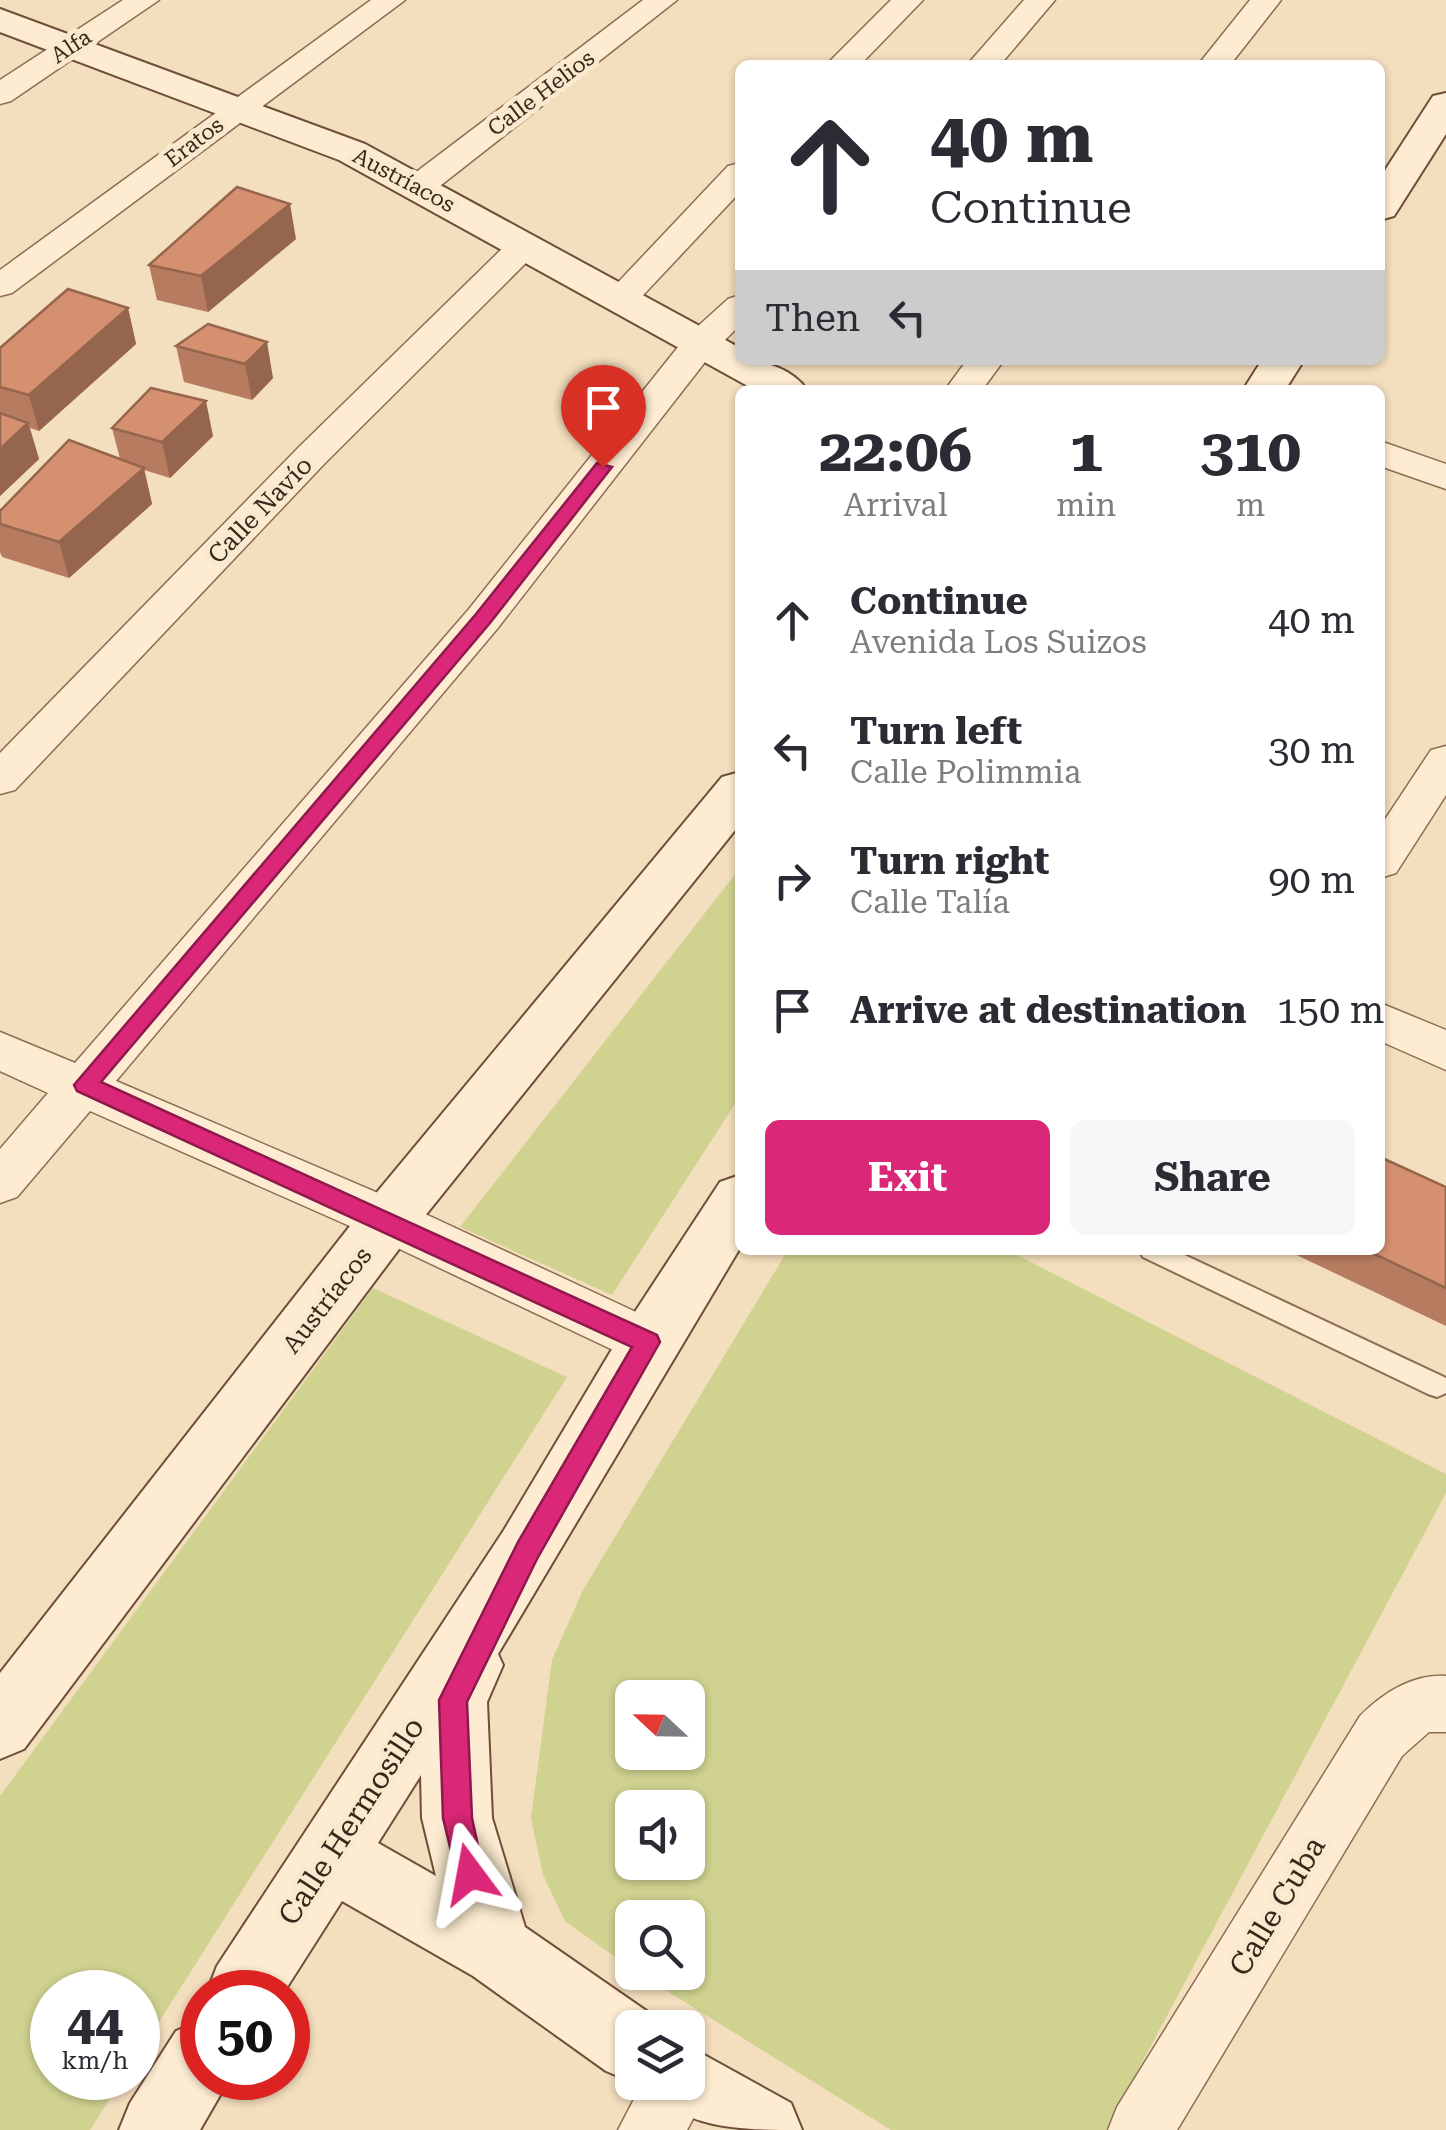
<!DOCTYPE html>
<html lang="en">
<head>
<meta charset="utf-8">
<style>
  :root { --surface:#fff; --page:#f7f7f7; --text:#2b2b33; --muted:#7c7c81; --accent:#db2777 }
  body { margin:0; font-family:"Roboto Serif",serif; background:var(--page); color:var(--text); height:100vh; display:flex; flex-direction:column; font-size:38px; white-space:nowrap }
  * { box-sizing:border-box; margin:0 }
  p { font-size:32px; color:var(--muted) }
  .icon { flex:none; width:55px; height:55px; fill:none; stroke:currentColor; stroke-width:2; stroke-linecap:round; stroke-linejoin:round }
  .map { position:relative; flex:1; overflow:hidden }
  .panel { position:absolute; left:735px; top:385px; width:650px; height:870px; display:flex; flex-direction:column; background:var(--surface); border-radius:15px; box-shadow:0 2px 8px #0004 }
  .panel>* { flex:none }
  .hud { position:absolute; left:735px; top:60px; width:650px; height:305px; border-radius:15px; box-shadow:0 2px 8px #0004; background:#fff; color:var(--text); overflow:hidden }
  .needle { width:65px; rotate:292deg }
  .controls { position:absolute; left:615px; top:1680px; display:grid; gap:20px }
  .controls a { display:grid; place-items:center; width:90px; height:90px; border-radius:15px; background:var(--surface); box-shadow:0 2px 8px #0004; font-size:50px }
  .speed { position:absolute; left:30px; top:1970px; display:flex; gap:20px; font-size:50px; font-weight:700; text-align:center }
  .speed>* { display:grid; place-content:center; width:130px; height:130px; border-radius:50%; background:var(--surface); box-shadow:0 2px 8px #0004; line-height:1 }
  .speed small { font-size:25px; font-weight:400 }
  .speed .limit { border:15px solid #d22; background:#fff; color:#111 }
  .pin { position:absolute; display:grid; place-items:center; width:85px; height:85px; color:#fff; margin:-102px -42px; border-radius:50% 50% 50% 0; rotate:-45deg; box-shadow:0 0 10px #0007 }
  .pin .icon { rotate:45deg }
  .me { position:absolute; width:110px; margin:-55px; rotate:347deg; stroke-linejoin:round; filter:drop-shadow(0 0 8px #0008) }
  .turn { display:flex; align-items:center; gap:35px; height:210px; padding:0 30px; font-size:45px }
  .turn .icon { width:130px; height:130px; stroke-width:2.5 }
  .turn b { display:block; font-size:70px; line-height:85px }
  .then { display:flex; align-items:center; height:95px; padding:0 30px; background:#0003; gap:20px; font-size:38px }
  .eta { display:flex; justify-content:space-evenly; align-items:center; height:170px; text-align:center }
  .eta b { font-size:60px; font-weight:700; line-height:70px }
  .primary-button { display:flex; gap:20px; margin-top:auto; padding:20px 30px }
  .primary-button a { flex:1; height:115px; border-radius:15px; background:var(--accent); color:#fff; font-size:40px; font-weight:700; line-height:115px; text-align:center }
  .primary-button a+a { background:var(--page); color:var(--text) }
  ul { padding:0; list-style:none }
  li { display:flex; align-items:center; gap:30px; height:130px; padding:0 30px }
  li div { flex:1 }
  li b { display:block; font-size:38px }
  li em { font-style:normal }
  .map>svg:first-child { display:block }
</style>
</head>
<body>
<div class="map">
<svg width="1446" height="2130" viewBox="0 0 1446 2130">
  <rect width="100%" height="100%" fill="#f3debd"/>
  <path fill="#d0d290" fill-rule="evenodd" d="M740,868V1096L612,1295L460,1227Z
    M788,1250H1007L1446,1474V1493L1106,2130H891L638,1973L688,1972V1918H632V1969L565,1921L543,1875L531,1818L552,1660L583,1590ZM632,1698H688V1752H632ZM632,1808H688V1862H632Z
    M373,1288L567,1377L138,2055V1992H52V2078H123L90,2130H0V1796Z"/>
  <g fill="none" stroke-linecap="round" stroke-linejoin="round">
    <g stroke="#8d6d54" stroke-width="4">
      <path id="lane" d="M1139,1250H1174L1446,1378V1393L1437,1397L1428,1394L1143,1257Z"/>
    </g>
    <g stroke="#8d6d54" stroke-width="3">
      <path id="street" d="M123,0H159L11,101L0,104V80Z
        M371,0H405L12,293L0,296V270Z
        M643,0H677L431,193H407L402,186L407,179Z
        M891,0H923L860,65H826Z
        M1024,0H1055L1000,65H967Z
        M1250,0H1281L1230,65H1198Z
        M740,163V192L632,307H608L602,300L608,293L728,166Z
        M524,236L536,239L541,246L536,253L325,463L15,790L0,794V753L299,447L512,239Z
        M740,295V325L712,353L497,629L116,1081L406,1205L666,1326L674,1342L666,1358L648,1364L630,1358L370,1235L90,1111L17,1197L0,1203V1149L48,1093L0,1071V1032L75,1063L469,609L686,337L728,299Z
        M967,360H1004L982,390H945Z
        M1380,441L1446,464V489L1380,466Z
        M1446,746V795L1396,873L1380,878V827L1431,750Z
        M1380,1003L1446,1030V1070L1380,1041Z
        M1446,1676V1732H1429L1402,1756L1177,2130H1108L1117,2107L1360,1716C1383,1693 1413,1674 1446,1676Z
        M688,2053L704,2059L713,2082L687,2130H618L643,2082H688Z"/>
    </g>
    <g stroke="#6e4e38" stroke-width="4">
      <path id="secondary" d="M0,9L365,144L740,348V360C764,360 793,369 807,390H755L339,160L0,32Z
        M1446,93V134L1394,216L1380,220V178L1433,96Z
        M1262,360H1304L1285,390H1243Z
        M740,772V824L408,1237L24,1749L0,1759V1673L368,1203L722,777Z
        M740,1175V1248L498,1654L503,1665L487,1702L492,1818L525,1927L658,2019L661,2028H632V2082L606,2071L473,1976L342,1901L284,1992H207L217,1966L504,1530L627,1324L720,1182ZM421,1775L422,1818L436,1876L378,1843Z
        M202,2020V2078H230L200,2130H119L130,2103L176,2031Z
        M688,2046L791,2103L802,2130C742,2130 676,2130 649,2082H688Z"/>
    </g>
    <use href="#lane" fill="#fdecd1" fill-rule="evenodd"/>
    <use href="#street" fill="#fdecd1" fill-rule="evenodd"/>
    <use href="#secondary" fill="#fdecd1" fill-rule="evenodd"/>
  </g>
  <path fill="#b77c5f" d="M296,239L208,312L157,300L149,265Z
    M128,308L136,344L39,431L30,428L39,459L0,496V348Z
    M208,324L273,378L252,400L184,382L176,346Z
    M112,428L213,436L170,478L144,470L152,504L69,578L2,557L0,552V511L120,459Z
    M1446,1187V1326L1286,1250H1380Z"/>
  <path fill="#95654e" d="M290,204L296,239L208,312L201,276Z
    M128,308L136,344L39,431L29,395Z
    M267,342L273,378L252,400L245,364Z
    M206,401L213,436L170,478L162,442Z
    M28,423L39,459L0,496V449Z
    M144,468L152,504L69,578L59,542Z"/>
  <path fill="#d5906f" stroke="#95654e" stroke-width="2.5" d="M237,187L290,204L201,276L149,265Z
    M68,289L128,308L29,395L0,387V348Z
    M208,324L267,342L245,364L176,346Z
    M151,388L206,401L162,442L112,428Z
    M0,413L28,423L0,449Z
    M69,440L144,468L59,542L0,524V511Z
    M1380,1157L1446,1187V1288L1366,1250H1380Z"/>
  <path fill="#db2777" stroke="#8e194d" stroke-width="2.5" d="M597,463L612,467L490,623L101,1082L657,1335L660,1342L537,1559L467,1702L472,1818L484,1874L480,1884L470,1889L459,1884L443,1818L439,1700L518,1542L632,1347L77,1091L74,1085L476,614Z"/>
  <g text-anchor="middle" dominant-baseline="central" stroke-width="10" stroke-linejoin="round" paint-order="stroke">
    <g font-size="22" fill="#3a271b" stroke="#f9e9ce">
      <text transform="translate(71 46) rotate(-33)">Alfa</text>
      <text transform="translate(541 93) rotate(-37)">Calle Helios</text>
      <text transform="translate(194 142) rotate(-37)">Eratos</text>
      <text transform="translate(404 180) rotate(28)">Austríacos</text>
    </g>
    <g font-size="25" fill="#3a271b" stroke="#f9e9ce">
      <text transform="translate(260 510) rotate(-46)">Calle Navío</text>
      <text transform="translate(327 1300) rotate(-52)">Austríacos</text>
    </g>
    <g font-size="30" fill="#3a271b" stroke="#f9e9ce">
      <text transform="translate(351 1821) rotate(-57)">Calle Hermosillo</text>
      <text transform="translate(1277 1906) rotate(-59)">Calle Cuba</text>
    </g>
  </g>
</svg>
<div class="controls">
<a><svg class="needle" viewBox="-14 -14 28 28"><path d="M0-13l5 13h-10z" fill="#e53935"/><path d="M0 13l5-13h-10z" fill="#7c7c81"/></svg></a>
<a><svg class="icon" aria-label="sound" viewBox="0 0 24 24"><path d="M4 9h4l5-4v14l-5-4H4zM17 9q2 3 0 6"/></svg></a>
<a><svg class="icon" aria-label="search" viewBox="0 0 24 24"><circle cx="10" cy="10" r="6"/><path d="M15 15l6 6"/></svg></a>
<a><svg class="icon" aria-label="layers" viewBox="0 0 24 24"><path d="M12 4l9 5-9 5-9-5zM3 14l9 5 9-5"/></svg></a>
</div>
<div class="speed"><div>44<small>km/h</small></div><div class="limit">50</div></div>
<div class="pin" style="left:603px;top:467px;background:#d93025"><svg class="icon" aria-label="arrive" viewBox="0 0 24 24"><path d="M6 21V4h12l-3 4 3 4H6"/></svg></div>
<svg class="me" style="left:470px;top:1874px" viewBox="-20 -20 40 40"><path d="M0-17L14 15 0 8-14 15z" fill="#db2777" stroke="#fff" stroke-width="4"/></svg>
<div class="hud">
<div class="turn"><svg class="icon" aria-label="ahead" viewBox="0 0 24 24"><path d="M12 20V5M6 11l6-6 6 6"/></svg><div><b>40 m</b>Continue</div></div>
<div class="then">Then<svg class="icon" aria-label="left" viewBox="0 0 24 24"><path d="M17 20v-9H6M10 6l-5 5 5 5"/></svg></div>
</div>
<section class="panel">
<div class="eta">
<div><b>22:06</b><p>Arrival</p></div>
<div><b>1</b><p>min</p></div>
<div><b>310</b><p>m</p></div>
</div>
<ul>
<li><svg class="icon" aria-label="ahead" viewBox="0 0 24 24"><path d="M12 20V5M6 11l6-6 6 6"/></svg><div><b>Continue</b><p>Avenida Los Suizos</p></div><em>40 m</em></li>
<li><svg class="icon" aria-label="left" viewBox="0 0 24 24"><path d="M17 20v-9H6M10 6l-5 5 5 5"/></svg><div><b>Turn left</b><p>Calle Polimmia</p></div><em>30 m</em></li>
<li><svg class="icon" aria-label="right" viewBox="0 0 24 24"><path d="M7 20v-9h11M14 6l5 5-5 5"/></svg><div><b>Turn right</b><p>Calle Talía</p></div><em>90 m</em></li>
<li><svg class="icon" aria-label="arrive" viewBox="0 0 24 24"><path d="M6 21V4h12l-3 4 3 4H6"/></svg><div><b>Arrive at destination</b></div><em>150 m</em></li>
</ul>
<div class="primary-button"><a>Exit</a><a>Share</a></div>
</section>
</div>
</body>
</html>
